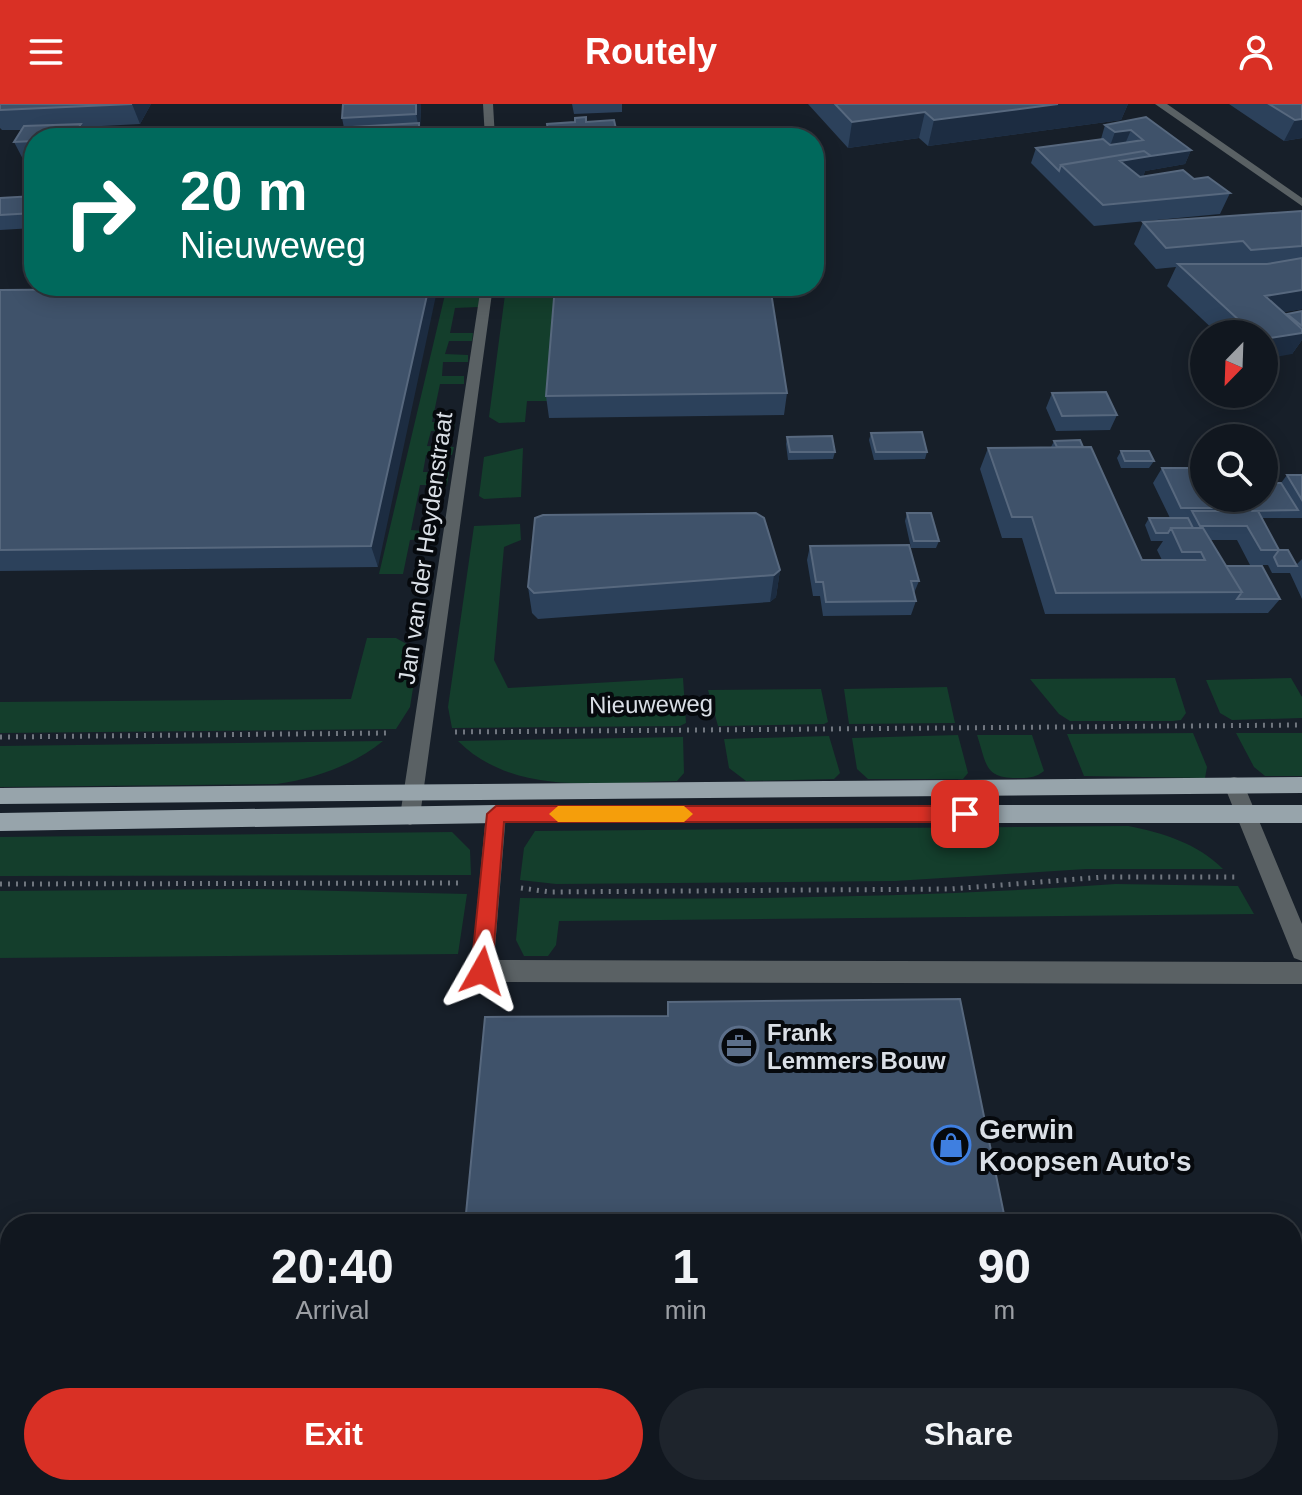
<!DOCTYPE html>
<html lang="en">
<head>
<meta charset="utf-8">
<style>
  :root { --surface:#11171f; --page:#1e242c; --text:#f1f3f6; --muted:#9c9fa4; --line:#30363d; --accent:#d93025 }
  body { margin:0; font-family:Arial,sans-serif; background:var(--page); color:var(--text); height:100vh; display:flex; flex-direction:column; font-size:30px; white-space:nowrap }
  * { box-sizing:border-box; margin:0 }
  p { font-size:26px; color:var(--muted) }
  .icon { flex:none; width:44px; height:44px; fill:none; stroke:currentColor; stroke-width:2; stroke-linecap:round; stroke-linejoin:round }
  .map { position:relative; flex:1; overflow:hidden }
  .panel { position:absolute; left:0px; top:1110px; width:1302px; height:282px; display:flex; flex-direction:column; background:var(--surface); border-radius:32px 32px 0 0; box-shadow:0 4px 20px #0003,0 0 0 2px var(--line) }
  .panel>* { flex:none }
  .guide { position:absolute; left:24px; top:24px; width:800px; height:168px; border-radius:32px; box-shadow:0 4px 20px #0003,0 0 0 2px var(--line); background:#00695c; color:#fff; overflow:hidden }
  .needle { width:52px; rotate:203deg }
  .controls { position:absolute; left:1190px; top:216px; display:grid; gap:16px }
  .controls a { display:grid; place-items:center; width:88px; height:88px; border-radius:50%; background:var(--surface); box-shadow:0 4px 20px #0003,0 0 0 2px var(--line); font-size:40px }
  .pin { position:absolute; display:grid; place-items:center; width:68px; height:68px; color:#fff; margin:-34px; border-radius:16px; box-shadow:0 4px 12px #0006 }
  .me { position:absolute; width:88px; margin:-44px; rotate:6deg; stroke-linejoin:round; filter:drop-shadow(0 0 6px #0008) }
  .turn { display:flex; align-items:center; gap:28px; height:168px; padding:0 24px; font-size:36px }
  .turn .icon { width:104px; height:104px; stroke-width:2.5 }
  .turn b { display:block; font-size:56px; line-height:68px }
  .eta { display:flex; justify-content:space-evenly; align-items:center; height:136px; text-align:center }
  .eta b { font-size:48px; font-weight:700; line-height:56px }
  .cta { display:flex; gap:16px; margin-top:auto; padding:16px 24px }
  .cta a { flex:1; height:92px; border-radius:48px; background:var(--accent); color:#fff; font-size:32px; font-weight:700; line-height:92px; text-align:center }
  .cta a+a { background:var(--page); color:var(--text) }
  header { display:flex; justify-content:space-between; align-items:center; height:104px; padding:0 24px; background:var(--accent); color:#fff; font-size:36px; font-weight:700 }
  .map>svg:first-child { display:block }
</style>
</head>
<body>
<header><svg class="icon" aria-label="menu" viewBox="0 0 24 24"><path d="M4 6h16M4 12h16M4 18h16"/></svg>Routely<svg class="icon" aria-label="person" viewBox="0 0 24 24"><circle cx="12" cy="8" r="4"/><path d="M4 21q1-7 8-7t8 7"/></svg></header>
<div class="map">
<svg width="1302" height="1391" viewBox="0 0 1302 1391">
  <rect width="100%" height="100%" fill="#171f29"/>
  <path fill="#143e2c" d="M447,182H481L478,203L455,204L450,229H473L472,237H449L445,250L468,251V258H443L442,272H464V280H440L432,318H455L454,327H431L427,342L454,343L452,351H426L423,368H449L447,381H420L411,426L438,428V434L410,436L403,470H379Z
    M506,183H558L548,297H527L525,318L499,319L489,313Z
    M523,344L521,393L484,395L479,392L484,353Z
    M520,420L521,436L504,443L494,556L508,584L683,574L686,619L680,622L452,624L448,603L474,422Z
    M367,534H396L419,547L410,603L396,625L0,629V598L351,595Z
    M1175,574L1186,609L1181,616L1173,617H1070L1059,610L1030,575Z
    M1291,574L1302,593V614L1232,616L1220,609L1206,576Z
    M947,583L955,619L849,620L844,585Z
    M821,585L828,618L824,620L718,622L708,586Z
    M1193,629L1207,663L1205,674L1084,672L1067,630Z
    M1236,629H1302V672H1265L1254,663Z
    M958,631L968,669L963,675H868L857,665L852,634Z
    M977,631H1032L1044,667C1036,673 1031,674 1020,674C984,675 987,661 977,631Z
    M829,632L840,669L834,675L746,677L729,664L724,635Z
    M683,633L684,669L677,677C603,678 514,693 458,637Z
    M383,637C354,661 314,675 277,680L0,683V642Z
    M1128,722C1163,729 1197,739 1223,765H1086L895,777L556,780L520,776L524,744L535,727Z
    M452,728L470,746L471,771L0,772V733Z
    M1116,780L1238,782L1254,810L559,817L556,841L548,852H524L516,836L520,794C719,796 917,794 1116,780Z
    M249,785L467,790L458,850L0,854V787Z"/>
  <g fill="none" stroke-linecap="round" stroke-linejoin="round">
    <path stroke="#70767f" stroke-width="5" stroke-dasharray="2 6" stroke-linecap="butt" d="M455,628L1302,621
      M0,633L389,629
      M0,780L459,779
      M521,784L550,788L951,785L1104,773H1238"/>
    <path fill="#5a6164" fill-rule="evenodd" d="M483,0H493L495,34H485Z
      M1155,0H1167L1302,94V102Z
      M481,182H493L420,712L417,718L410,721L403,718L400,712Z
      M1234,673L1241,675L1244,681L1302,820V857L1294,854L1224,681L1227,675Z
      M496,701L503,704L506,710L494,856L1302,858V880L482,878L474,875L471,867L486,710L489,704Z
      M1302,1142V1168L1292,1169V1143Z
      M1052,1382H1082L1084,1391H1054Z"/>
    <path fill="#97a4ab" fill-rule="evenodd" d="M1302,673V689L0,700V684Z
      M496,701H1302V719H496L0,727V709Z"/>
  </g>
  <path fill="#2c415b" d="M0,0H151L140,20L83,23L88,34H34V58L25,59L14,38L22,26H2L0,24Z
    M421,0L420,24H344L342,14Z
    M572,0H622V8L574,10Z
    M808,0H1128L1121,16L928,42L919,34L848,44Z
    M1229,0H1302V34L1284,37Z
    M1146,13L1191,46L1185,60L1145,67L1143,73L1194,75L1230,89L1220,110L1094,122L1031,59L1036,44L1101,35L1105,21Z
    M34,92V124L0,126V94Z
    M1302,107V205L1283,208L1286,212L1287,210L1302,207V236L1292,250L1264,230H1218L1167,182L1176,163L1156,165L1134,140L1143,118Z
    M341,184L378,463L0,467V186Z
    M787,289L784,311L549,314L546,292Z
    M1052,289L1117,311L1110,326L1056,327L1046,304Z
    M871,329L927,348L925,355L874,356L869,336Z
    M787,333L835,348L833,355L788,356L786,340Z
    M1054,337L1142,456H1162L1157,446L1163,437H1151L1145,421L1149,414H1170L1153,379L1162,364L1204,394L1281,379L1287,371H1302V414H1262L1279,446L1297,460L1302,455V495L1290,469H1272L1268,461H1250L1237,436H1210L1226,462L1280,495L1268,509L1045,510L1022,434H1002L980,365L988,344L1051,343Z
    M1121,347L1154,357L1149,364H1121L1117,354Z
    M907,409L939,437L936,444H911L905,417Z
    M810,442L919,477L914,489L916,497L911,511L823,512L820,492H813L807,456Z
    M780,466L776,493L770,498L538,515L532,509L528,483Z
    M1106,1382H1292L1302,1391H1108Z"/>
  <path fill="#1c2c41" d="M132,0H151L140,20Z
    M416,0H421L420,24L422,34H419V25L416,10Z
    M1058,0H1128L1121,16L928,42L934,16Z
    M925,8L919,34L848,44L852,18Z
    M1302,15V34L1284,37L1295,16Z
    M81,20L88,34H73Z
    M1131,26L1125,40L1110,42L1115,28Z
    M1191,46L1185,60L1145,67L1143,73L1112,78L1120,57Z
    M429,182H438L378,463L371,442Z
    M1302,186V205L1252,214L1265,192Z
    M1302,223V236L1292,250L1264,255V235L1297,230Z
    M780,466L776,493L770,498L774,471Z
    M149,1382H177L175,1391H147Z"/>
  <path fill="#3f526a" stroke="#57687e" stroke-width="2" d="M0,0H132L0,6Z
    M343,0H416V10L342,14Z
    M835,0H1058L934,16L925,8L852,18Z
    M1269,0H1302V15L1295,16Z
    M586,13V18L614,16L618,34H549L547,20L575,18V14Z
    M1146,13L1191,46L1151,52L1144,47L1061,61L1059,67L1036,44L1103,35L1110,41L1143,36L1131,26L1115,28L1105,21Z
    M419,19V34H168Z
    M81,20L73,34H34V37L14,38L24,22Z
    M141,29L139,34H91V32Z
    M1144,47L1151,52L1120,57L1140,73L1183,66L1194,75L1208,73L1230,89L1103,101L1061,61Z
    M34,92V109L0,111V94Z
    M1302,107V142L1251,146L1243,137L1166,144L1143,118Z
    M1302,154V186L1265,192L1302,225V229L1264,235V230H1254L1178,160H1267Z
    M144,182H169L167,186L341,184L342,182H429L371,442L0,446V186L142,185Z
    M555,182H770L787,289L546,292Z
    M1302,207V222L1287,210Z
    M1106,288L1117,311L1062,312L1052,289Z
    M922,328L927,348H876L871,329Z
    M832,332L835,348H790L787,333Z
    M1080,336L1083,343H1057L1054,337Z
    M1091,343L1142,456H1205L1201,448H1182L1171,424H1203L1242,488L1056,489L1032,413H1012L988,344Z
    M1121,347H1149L1154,357H1125Z
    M1162,364H1204V394H1245L1252,407H1258L1279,446H1261L1247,422H1200L1192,407H1221L1220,404H1181Z
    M1287,371H1302V396Z
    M1264,379H1281L1298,406L1252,407L1245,394H1264Z
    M756,409L764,414L780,466L774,471L534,489L528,483L535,414L543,411Z
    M907,409H931L939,437H914Z
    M1149,414H1188L1193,424H1171L1168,429H1156Z
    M909,441L919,477H911L916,497L826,498L823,478H816L810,442Z
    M1279,446H1288L1297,462H1278L1274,453Z
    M1226,462H1262L1280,495H1237L1242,488Z
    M960,895L1006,1120H465L485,913L668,912V898Z
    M0,1208H10V1382H149L147,1391H0Z
    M1302,1234V1391H1134L1132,1382H1292V1235Z
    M440,1382H1059L1060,1391H427L428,1384H440Z"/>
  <path fill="#d93025" stroke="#8d1f18" stroke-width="2" d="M496,702H965L974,710L965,718H504L492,867L489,874L482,877L474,874L471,867L487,710Z"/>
  <path fill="#f59e0b" d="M558,702H684L693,710L684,718H558L549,710Z"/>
  <defs>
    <g id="office-ring" transform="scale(2)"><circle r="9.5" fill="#06090d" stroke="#5c6f8a" stroke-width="1.5"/><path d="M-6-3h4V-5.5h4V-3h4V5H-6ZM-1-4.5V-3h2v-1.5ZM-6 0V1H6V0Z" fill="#5c6f8a"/></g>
    <g id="shop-ring" transform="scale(2)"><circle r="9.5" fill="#06090d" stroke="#3f7fe0" stroke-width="1.5"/><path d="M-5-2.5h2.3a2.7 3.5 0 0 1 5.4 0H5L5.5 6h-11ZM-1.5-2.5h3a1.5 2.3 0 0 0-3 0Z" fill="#3f7fe0"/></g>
  </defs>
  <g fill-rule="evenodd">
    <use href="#office-ring" x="739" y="942"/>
    <use href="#shop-ring" x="951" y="1041"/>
  </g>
  <g text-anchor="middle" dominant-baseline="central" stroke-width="8" stroke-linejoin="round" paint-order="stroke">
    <g font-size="24" fill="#dadfe6" stroke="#06090d">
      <text transform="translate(425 444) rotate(-82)">Jan van der Heydenstraat</text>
      <text transform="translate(651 600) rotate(-1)">Nieuweweg</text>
    </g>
    <g font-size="24" font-weight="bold" fill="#dadfe6" stroke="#06090d" text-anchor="start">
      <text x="767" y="928">Frank<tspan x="767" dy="28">Lemmers Bouw</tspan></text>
    </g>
    <g font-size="28" font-weight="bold" fill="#dadfe6" stroke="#06090d" text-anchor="start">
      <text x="979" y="1025">Gerwin<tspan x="979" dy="32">Koopsen Auto's</tspan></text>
    </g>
  </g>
</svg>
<div class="controls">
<a><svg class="needle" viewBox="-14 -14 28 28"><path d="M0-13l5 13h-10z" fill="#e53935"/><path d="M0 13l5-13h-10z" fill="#9c9fa4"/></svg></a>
<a><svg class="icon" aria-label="search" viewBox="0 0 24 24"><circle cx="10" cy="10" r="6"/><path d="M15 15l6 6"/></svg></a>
</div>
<div class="pin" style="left:965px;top:710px;background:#d93025"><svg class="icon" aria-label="arrive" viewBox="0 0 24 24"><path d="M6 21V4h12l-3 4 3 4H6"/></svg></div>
<svg class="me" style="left:482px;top:867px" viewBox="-20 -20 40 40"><path d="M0-17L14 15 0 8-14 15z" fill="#d93025" stroke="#fff" stroke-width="4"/></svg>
<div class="guide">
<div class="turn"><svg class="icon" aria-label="right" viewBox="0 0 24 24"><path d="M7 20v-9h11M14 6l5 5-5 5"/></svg><div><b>20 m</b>Nieuweweg</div></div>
</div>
<section class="panel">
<div class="eta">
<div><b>20:40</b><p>Arrival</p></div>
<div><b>1</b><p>min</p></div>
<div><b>90</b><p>m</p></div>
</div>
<div class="cta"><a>Exit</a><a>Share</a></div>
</section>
</div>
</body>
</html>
